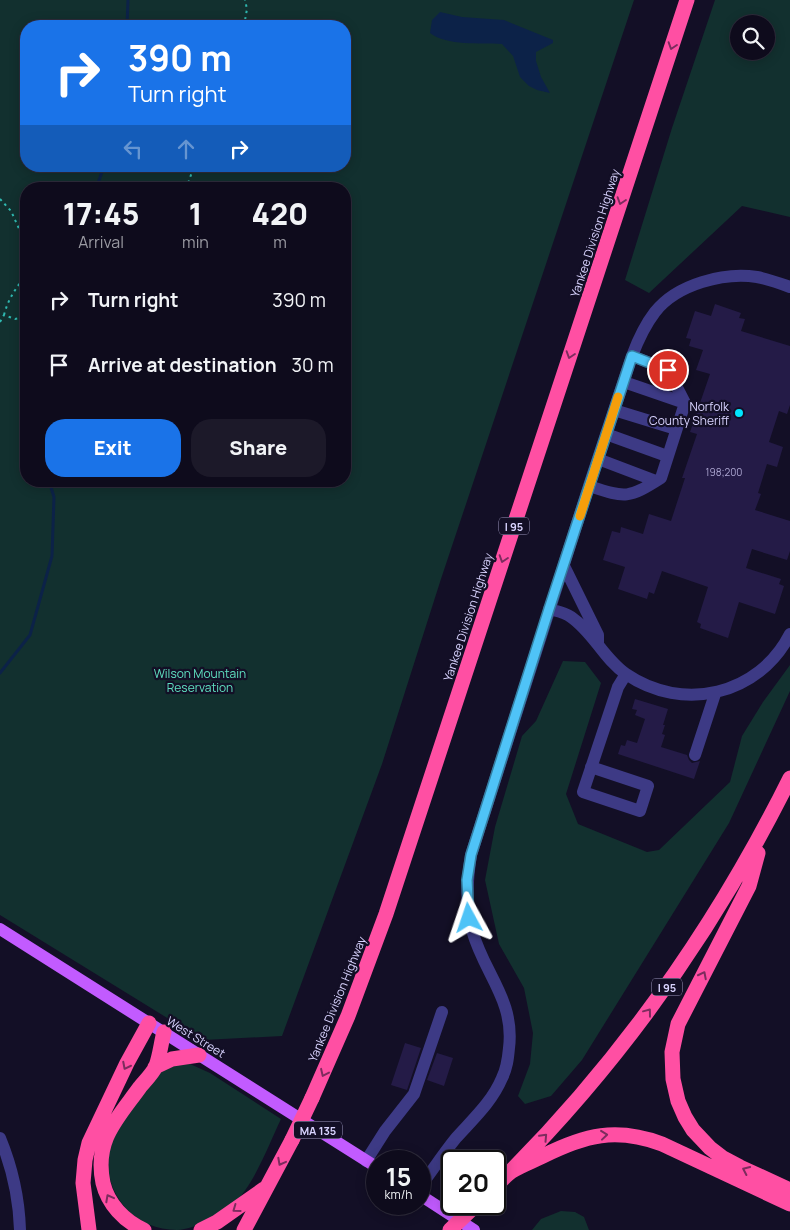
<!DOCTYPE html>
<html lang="en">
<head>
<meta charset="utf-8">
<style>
  :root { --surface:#0e0b1c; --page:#1c1929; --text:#f1f3f6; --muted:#9b9ba3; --line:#2e2b3b; --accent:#1a73e8 }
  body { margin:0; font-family:Manrope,sans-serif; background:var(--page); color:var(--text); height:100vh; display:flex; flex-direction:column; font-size:19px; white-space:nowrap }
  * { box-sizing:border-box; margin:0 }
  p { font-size:16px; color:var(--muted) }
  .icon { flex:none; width:28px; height:28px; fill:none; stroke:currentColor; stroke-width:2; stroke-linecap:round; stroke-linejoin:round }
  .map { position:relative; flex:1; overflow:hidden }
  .details { position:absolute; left:20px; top:182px; width:331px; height:305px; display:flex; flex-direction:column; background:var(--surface); border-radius:20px; box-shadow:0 2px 12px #0003,0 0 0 1px var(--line) }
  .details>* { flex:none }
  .guide { position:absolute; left:20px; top:20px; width:331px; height:152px; border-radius:20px; box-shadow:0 2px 12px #0003,0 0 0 1px var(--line); background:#1a73e8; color:#fff; overflow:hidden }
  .fabs { position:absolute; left:730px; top:15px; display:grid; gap:10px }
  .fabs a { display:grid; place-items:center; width:45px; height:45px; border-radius:50%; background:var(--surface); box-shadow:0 2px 12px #0003,0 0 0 1px var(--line); font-size:25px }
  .speed { position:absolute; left:366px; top:1150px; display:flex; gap:10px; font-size:25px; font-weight:700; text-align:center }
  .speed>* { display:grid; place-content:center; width:65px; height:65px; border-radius:50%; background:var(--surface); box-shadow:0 2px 12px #0003,0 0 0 1px var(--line); line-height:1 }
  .speed small { font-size:12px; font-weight:400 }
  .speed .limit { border:2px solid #111; border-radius:8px; background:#fff; color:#111 }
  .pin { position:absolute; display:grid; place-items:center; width:42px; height:42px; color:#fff; margin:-21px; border:2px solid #fff; border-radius:50%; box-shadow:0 1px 5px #0007 }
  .me { position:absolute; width:55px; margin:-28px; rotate:355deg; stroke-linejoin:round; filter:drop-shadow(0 0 4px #0008) }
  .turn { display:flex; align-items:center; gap:18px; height:105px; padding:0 25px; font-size:22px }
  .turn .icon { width:65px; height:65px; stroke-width:2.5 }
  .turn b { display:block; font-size:35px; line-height:42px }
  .lanes { display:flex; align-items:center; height:48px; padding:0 25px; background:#0003; justify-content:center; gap:25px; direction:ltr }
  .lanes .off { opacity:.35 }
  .eta { display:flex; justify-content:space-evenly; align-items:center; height:85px; text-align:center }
  .eta b { font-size:30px; font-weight:800; line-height:35px }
  .primary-button { display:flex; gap:10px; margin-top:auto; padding:10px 25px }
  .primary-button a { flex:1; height:58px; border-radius:20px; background:var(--accent); color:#fff; font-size:20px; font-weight:800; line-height:58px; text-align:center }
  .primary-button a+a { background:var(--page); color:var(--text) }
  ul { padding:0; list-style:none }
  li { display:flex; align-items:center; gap:15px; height:65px; padding:0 25px }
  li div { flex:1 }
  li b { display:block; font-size:19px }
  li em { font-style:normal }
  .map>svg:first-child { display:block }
</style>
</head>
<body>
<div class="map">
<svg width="790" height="1230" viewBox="0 0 790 1230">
  <rect width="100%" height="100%" fill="#130f26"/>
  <path fill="#12302f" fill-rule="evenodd" d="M0,0H634L440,582L382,764L282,1036L203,1040L0,915ZM26,26H345V166H26ZM26,189H345V481H26Z
    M715,0H790V217L742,206L649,293L625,280L672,128ZM739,24H766V51H739Z
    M563,661L585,662L601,683L566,794L578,824L647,852L659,850L730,782L742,736L763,702L790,665V691L729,823L582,1060L551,1096L525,1104L518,1096L530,1064L533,1033L524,988L499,944L485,880L495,827L522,736L536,721Z
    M190,1064L210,1073L281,1119C269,1144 253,1188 232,1205C217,1216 196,1229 177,1230C129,1230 98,1186 111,1142C114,1131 124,1119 130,1109C135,1101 160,1069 168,1067C174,1064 183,1065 190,1064Z
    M561,1211L575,1212L584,1217L589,1230H532L541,1219Z"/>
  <path fill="#0c2248" d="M440,12L462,17L504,20L553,40V43L536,52V61L541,77L550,93L537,90L529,86L520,77L513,56L502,44C480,43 447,46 430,33L432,20Z"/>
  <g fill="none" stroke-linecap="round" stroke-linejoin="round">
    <path stroke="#0c2248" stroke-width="3" d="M127,26L128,0
      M96,189L104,166
      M0,673L30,635L52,556L54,497L49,481"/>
  </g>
  <path fill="#241b47" d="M715,304L741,313L739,318L745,319L741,331L790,346V405L787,414L779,411L769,442L783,447L777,467L767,464L758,493L761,494L755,510L790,521V551L787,560L752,549L746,568L781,579L779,584L784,586L775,614L739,602L728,638L700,628L701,624L697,622L708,587L662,571L654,594L649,592L647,599L618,589L625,567L603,560L612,531L620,533L621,527L643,534L649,514L671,521L685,478H682L697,434L690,432L710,374L696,370L703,350L689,346L691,339L686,338L695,311L711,316Z
    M635,699L668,709L663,725H665L662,734L665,735L661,747L687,755L689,760L692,763L700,761L694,779L618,754L621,745L625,746L627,740L637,743L645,719L635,715L637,710L632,709Z
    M405,1043L421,1048L407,1090L391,1085Z
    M437,1053L453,1058L444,1086L427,1080Z"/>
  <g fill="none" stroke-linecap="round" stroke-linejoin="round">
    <path stroke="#2fb8b0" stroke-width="2" stroke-dasharray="2.5 4" stroke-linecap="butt" d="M244,26L247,9L245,0
      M186,189L192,172V166
      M0,199L11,211L26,244
      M4,315C8,299 16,288 26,275
      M0,322L4,315L15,319L26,317"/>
    <path stroke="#3d3a85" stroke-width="12" d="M632,356C638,340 645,325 655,312C677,284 724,272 757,277C768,279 779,283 790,287
      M624,382L685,403
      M614,410L676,429
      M606,434L667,456
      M598,459L656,481
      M564,566L598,635V643
      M549,609C556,611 564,612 571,617C593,632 604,659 626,674C683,713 759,695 790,634
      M695,755L715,694
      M591,767L648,786L640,811L583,792L618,687L626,674
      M0,1138C12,1167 19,1198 20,1230
      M366,1161L385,1131L414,1094L442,1012
      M420,1187C432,1171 443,1154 456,1138C473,1119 492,1102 502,1078C507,1068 508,1059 509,1048C515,1000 484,974 472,930C465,905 467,880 471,855L589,486C626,498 628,499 661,478L685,403L668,370L632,356L589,486"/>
    <path stroke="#c25bff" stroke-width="12" d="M0,929L378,1168
      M420,1195L474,1230"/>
    <path stroke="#ff4fa3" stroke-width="15" d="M758,853L749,886L678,1024L672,1052L673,1079L678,1101L685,1117L693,1130L710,1148L723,1158L740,1167L790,1190
      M155,1067L172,1059L199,1055
      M312,1098L348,1016L386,914L687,0
      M510,1172C626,1055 717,925 790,778
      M495,1187C500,1182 506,1175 512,1171C522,1165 533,1161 543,1156C585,1135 616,1127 662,1144L790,1204
      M89,1230L83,1183L85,1160L89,1143L127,1063L149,1023
      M144,1230C124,1221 108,1204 103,1183C94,1140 117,1119 140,1087C145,1081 153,1073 156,1066C160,1055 161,1043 164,1032
      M201,1230L217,1222L264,1189
      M244,1230L292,1140"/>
    <path stroke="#ff4fa3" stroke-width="15" d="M292,1140L312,1098
      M450,1230L477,1204"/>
  </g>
  <defs><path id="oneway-chevron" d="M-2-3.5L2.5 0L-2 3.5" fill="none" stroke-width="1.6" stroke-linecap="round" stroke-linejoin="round" transform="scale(1.25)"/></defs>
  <g stroke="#7d2c5e">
    <use href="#oneway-chevron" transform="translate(672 46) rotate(108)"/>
    <use href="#oneway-chevron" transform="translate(621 201) rotate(108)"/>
    <use href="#oneway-chevron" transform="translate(570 355) rotate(108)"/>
    <use href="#oneway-chevron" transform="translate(503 559) rotate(108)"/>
    <use href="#oneway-chevron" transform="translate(703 975) rotate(-63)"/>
    <use href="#oneway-chevron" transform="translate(648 1012) rotate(-53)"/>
    <use href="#oneway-chevron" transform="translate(126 1066) rotate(117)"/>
    <use href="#oneway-chevron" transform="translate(324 1073) rotate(115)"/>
    <use href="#oneway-chevron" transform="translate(604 1135) rotate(-6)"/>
    <use href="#oneway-chevron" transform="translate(544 1137) rotate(-47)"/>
    <use href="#oneway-chevron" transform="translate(281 1162) rotate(118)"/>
    <use href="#oneway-chevron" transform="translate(746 1170) rotate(-155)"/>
    <use href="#oneway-chevron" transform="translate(109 1198) rotate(-118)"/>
    <use href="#oneway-chevron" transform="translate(236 1209) rotate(144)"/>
  </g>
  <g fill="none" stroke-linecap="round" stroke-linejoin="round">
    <g stroke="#337fa1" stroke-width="12">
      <path id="route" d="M469,918L467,880L471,855L549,609L632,356L668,370"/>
    </g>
    <use href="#route" stroke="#4fc3f7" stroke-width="9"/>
    <path stroke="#f59e0b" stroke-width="9" d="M580,516L618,397"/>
  </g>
  <circle fill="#00e5ff" stroke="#130f26" stroke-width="2" cx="739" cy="413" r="5"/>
  <g text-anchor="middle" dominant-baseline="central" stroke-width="4.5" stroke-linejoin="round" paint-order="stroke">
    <g font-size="10" fill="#aca6d1">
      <text x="724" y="472">198;200</text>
    </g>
    <g fill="#130f26" stroke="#9e99be" stroke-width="1">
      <rect x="499" y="517.5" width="30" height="17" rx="4"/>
      <rect x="652" y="978.5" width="30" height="17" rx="4"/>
      <rect x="294" y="1121.5" width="48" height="17" rx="4"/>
    </g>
    <g font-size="11" font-weight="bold" fill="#d9d4ff">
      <text x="514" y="526">I 95</text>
      <text x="667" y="987">I 95</text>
      <text x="318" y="1130">MA 135</text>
    </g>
    <g font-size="12" fill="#d9d4ff" stroke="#130f26">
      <text transform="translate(595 233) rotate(-72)">Yankee Division Highway</text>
      <text transform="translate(468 617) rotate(-72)">Yankee Division Highway</text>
      <text transform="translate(337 999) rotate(-68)">Yankee Division Highway</text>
      <text transform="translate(196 1037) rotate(32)">West Street</text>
    </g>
    <g font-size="12" fill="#d9d4ff" stroke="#130f26" text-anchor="end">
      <text x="729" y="406">Norfolk<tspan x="729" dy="14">County Sheriff</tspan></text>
    </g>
    <g font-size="12" fill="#5fe0c0" stroke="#130f26">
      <text x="200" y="673">Wilson Mountain<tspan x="200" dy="14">Reservation</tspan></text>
    </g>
  </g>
</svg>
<div class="fabs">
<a><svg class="icon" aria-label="search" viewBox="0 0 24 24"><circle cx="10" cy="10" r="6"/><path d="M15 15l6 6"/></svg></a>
</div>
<div class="speed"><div>15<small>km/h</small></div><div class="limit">20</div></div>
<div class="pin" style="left:668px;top:370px;background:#d93025"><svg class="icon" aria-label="arrive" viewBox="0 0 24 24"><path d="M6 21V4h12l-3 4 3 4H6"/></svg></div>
<svg class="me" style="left:469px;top:918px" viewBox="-20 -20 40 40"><path d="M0-17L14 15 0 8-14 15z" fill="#4fc3f7" stroke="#fff" stroke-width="4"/></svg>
<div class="guide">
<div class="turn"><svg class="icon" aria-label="right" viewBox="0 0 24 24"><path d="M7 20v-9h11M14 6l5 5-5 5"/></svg><div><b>390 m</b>Turn right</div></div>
<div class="lanes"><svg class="icon off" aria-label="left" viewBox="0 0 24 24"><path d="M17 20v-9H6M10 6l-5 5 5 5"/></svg><svg class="icon off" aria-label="ahead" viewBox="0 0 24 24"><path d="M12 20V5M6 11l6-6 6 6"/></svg><svg class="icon" aria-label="right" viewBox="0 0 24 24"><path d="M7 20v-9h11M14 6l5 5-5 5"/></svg></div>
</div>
<section class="details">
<div class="eta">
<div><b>17:45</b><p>Arrival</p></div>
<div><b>1</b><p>min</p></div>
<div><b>420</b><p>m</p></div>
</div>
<ul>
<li><svg class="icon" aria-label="right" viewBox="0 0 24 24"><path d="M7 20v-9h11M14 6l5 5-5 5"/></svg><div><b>Turn right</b></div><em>390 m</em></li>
<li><svg class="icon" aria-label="arrive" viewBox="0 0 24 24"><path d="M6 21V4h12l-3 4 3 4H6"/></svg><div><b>Arrive at destination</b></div><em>30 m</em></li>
</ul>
<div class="primary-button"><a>Exit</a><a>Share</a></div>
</section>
</div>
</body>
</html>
